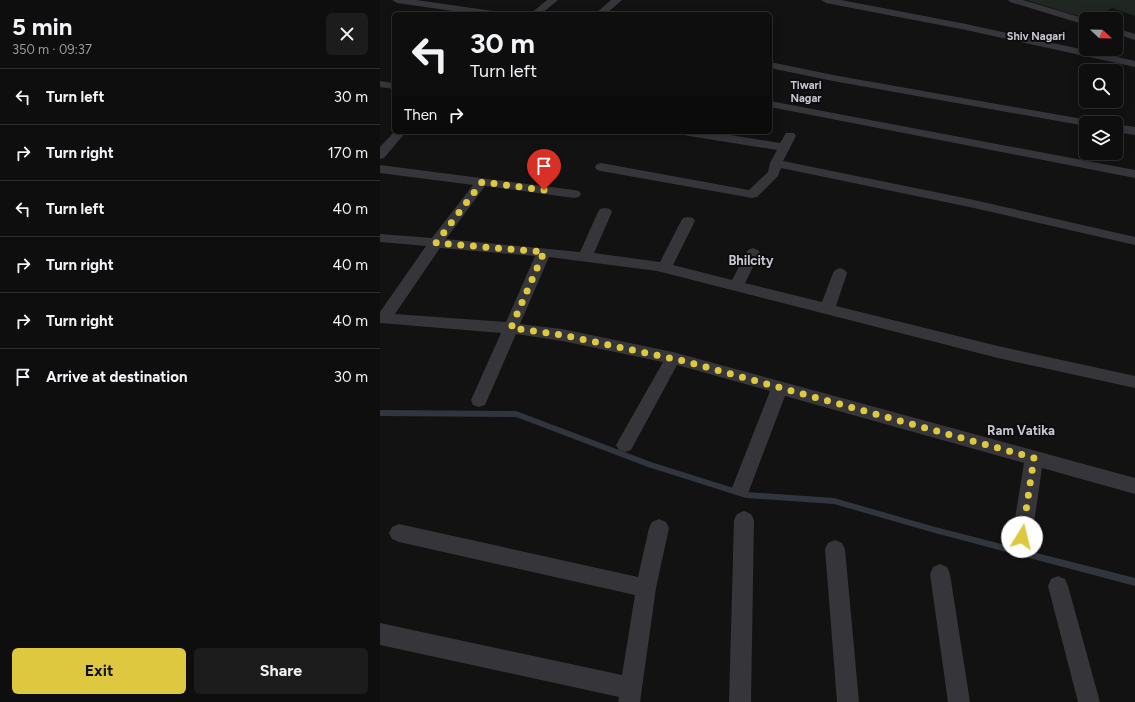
<!DOCTYPE html>
<html lang="en">
<head>
<meta charset="utf-8">
<style>
  :root { --surface:#0e0e0e; --page:#1c1c1c; --text:#f1f3f6; --muted:#9b9c9e; --line:#2e2e2e; --accent:#dec83f }
  body { margin:0; font-family:Figtree,sans-serif; background:var(--page); color:var(--text); height:100vh; display:flex; flex-direction:column; font-size:15px; white-space:nowrap }
  * { box-sizing:border-box; margin:0 }
  p { font-size:13px; color:var(--muted) }
  .icon { flex:none; width:22px; height:22px; fill:none; stroke:currentColor; stroke-width:2; stroke-linecap:round; stroke-linejoin:round }
  .map { position:relative; flex:1; overflow:hidden }
  .panel { display:flex; flex-direction:column; background:var(--surface); width:380px }
  .panel>* { flex:none }
  .guide { position:absolute; left:12px; top:12px; width:380px; height:122px; border-radius:6px; box-shadow:0 2px 10px #0003,0 0 0 1px var(--line); background:#0e0e0e; color:var(--text); overflow:hidden }
  .needle { width:26px; rotate:112deg }
  .controls { position:absolute; left:699px; top:12px; display:grid; gap:8px }
  .controls a { display:grid; place-items:center; width:44px; height:44px; border-radius:6px; background:var(--surface); box-shadow:0 2px 10px #0003,0 0 0 1px var(--line); font-size:20px }
  .pin { position:absolute; display:grid; place-items:center; width:34px; height:34px; color:#fff; margin:-41px -17px; border-radius:50% 50% 50% 0; rotate:-45deg; box-shadow:0 0 4px #0007 }
  .pin .icon { rotate:45deg }
  .me { position:absolute; width:44px; margin:-22px; rotate:9deg; stroke-linejoin:round; filter:drop-shadow(0 0 3px #0008) }
  .turn { display:flex; align-items:center; gap:14px; height:84px; padding:0 12px; font-size:18px }
  .turn .icon { width:52px; height:52px; stroke-width:2.5 }
  .turn b { display:block; font-size:28px; line-height:34px }
  .then { display:flex; align-items:center; height:38px; padding:0 12px; background:#0003; gap:8px; font-size:15px }
  .round { display:grid; place-items:center; flex:none; width:42px; height:42px; border-radius:6px; background:var(--page) }
  .summary { display:flex; align-items:center; justify-content:space-between; height:68px; padding:0 12px }
  h1 { font-size:24px; font-weight:700; line-height:30px }
  .action { display:flex; gap:8px; margin-top:auto; padding:8px 12px }
  .action a { flex:1; height:46px; border-radius:6px; background:var(--accent); color:#111; font-size:16px; font-weight:700; line-height:46px; text-align:center }
  .action a+a { background:var(--page); color:var(--text) }
  ul { padding:0; list-style:none }
  li { display:flex; align-items:center; gap:12px; height:56px; padding:0 12px; border-top:1px solid var(--line) }
  li div { flex:1 }
  li b { display:block; font-size:15px }
  li em { font-style:normal }
  main { display:flex; flex:1; min-height:0 }
  .map>svg:first-child { display:block }
</style>
</head>
<body>
<main>
<section class="panel">
<div class="summary"><div><h1>5 min</h1><p>350 m · 09:37</p></div><a class="round"><svg class="icon" aria-label="close" viewBox="0 0 24 24"><path d="M6 6l12 12M18 6L6 18"/></svg></a></div>
<ul>
<li><svg class="icon" aria-label="left" viewBox="0 0 24 24"><path d="M17 20v-9H6M10 6l-5 5 5 5"/></svg><div><b>Turn left</b></div><em>30 m</em></li>
<li><svg class="icon" aria-label="right" viewBox="0 0 24 24"><path d="M7 20v-9h11M14 6l5 5-5 5"/></svg><div><b>Turn right</b></div><em>170 m</em></li>
<li><svg class="icon" aria-label="left" viewBox="0 0 24 24"><path d="M17 20v-9H6M10 6l-5 5 5 5"/></svg><div><b>Turn left</b></div><em>40 m</em></li>
<li><svg class="icon" aria-label="right" viewBox="0 0 24 24"><path d="M7 20v-9h11M14 6l5 5-5 5"/></svg><div><b>Turn right</b></div><em>40 m</em></li>
<li><svg class="icon" aria-label="right" viewBox="0 0 24 24"><path d="M7 20v-9h11M14 6l5 5-5 5"/></svg><div><b>Turn right</b></div><em>40 m</em></li>
<li><svg class="icon" aria-label="arrive" viewBox="0 0 24 24"><path d="M6 21V4h12l-3 4 3 4H6"/></svg><div><b>Arrive at destination</b></div><em>30 m</em></li>
</ul>
<div class="action"><a>Exit</a><a>Share</a></div>
</section>
<div class="map">
<svg width="755" height="702" viewBox="0 0 755 702">
  <rect width="100%" height="100%" fill="#121213"/>
  <path fill="#202723" d="M646,0H755V16L732,8L712,19H708Z"/>
  <g fill="none" stroke-linecap="round" stroke-linejoin="round">
    <path fill="#31363e" fill-rule="evenodd" d="M0,410L136,411L271,462L366,492L454,498L555,527L755,578V586L555,533L454,504L366,498L268,467L136,417L0,416Z"/>
    <path fill="#35353a" fill-rule="evenodd" d="M12,0H36L113,11L118,14H93L17,3Z
      M167,0H178L161,14H150Z
      M231,0H242L226,14H215Z
      M441,0H461L586,24L755,61V67L586,30L446,3Z
      M628,0H643L706,19V25L630,2Z
      M736,28L755,34V40L736,34Z
      M390,62L453,75L708,120L712,121L714,123H706V126L453,81L390,68Z
      M0,81L14,83V89L0,87Z
      M390,101L755,170V178L390,107Z
      M736,124L755,127V135L736,132Z
      M14,132H26L4,158L0,159V147Z
      M303,132H332L400,143L406,133H414L416,136L403,161L594,200L755,237V245L594,208L401,168L398,176L377,197L372,198L221,171L217,170L215,167L217,164L221,163L369,190L388,172L390,163L397,150L309,136L305,135Z
      M0,165L194,190L199,191L201,194L199,197L194,198L105,186L66,239L200,252L218,212L220,209L225,208L230,209L232,212L214,253L280,262L301,221L303,218L308,217L313,218L315,221L293,265L352,280L368,250L373,248L378,250L380,253L365,283L442,302L453,273L455,270L460,268L465,270L467,273L456,306L618,346L755,376V388L618,358L277,271L169,257L140,324L182,329L293,352L755,478V494L662,468L652,537L649,543L642,546L635,543L632,537L644,463L405,396L370,488L368,494L361,496L354,494L352,488L390,391L297,365L251,450L245,452L239,450L236,445L283,362L182,341L136,334L105,405L99,407L93,405L91,400L121,333L0,323V312L46,246L0,242V234L52,238L93,185L0,173ZM60,248L155,256L126,322L15,314Z
      M364,511L371,514L374,520L371,702H349L354,520L357,514Z
      M279,519L286,522L289,528L276,588L260,702H238L239,697L0,645V623L242,675L255,595L19,542L12,539L9,533L12,527L19,524L258,577L269,528L272,522Z
      M455,540L462,543L465,549L479,702H457L445,549L448,543Z
      M560,564L567,567L570,574L590,702H568L550,574L553,567Z
      M678,576L685,579L688,586L720,702H698L668,586L671,579Z"/>
  </g>
  <g fill="none" stroke-linecap="round" stroke-linejoin="round">
    <path stroke="#dec83f" stroke-width="7" stroke-dasharray="0 12.6" d="M164,190L102,182L56,243L164,252L131,328L182,335L304,361L654,458L642,537"/>
  </g>
  <g text-anchor="middle" dominant-baseline="central" stroke-width="4" stroke-linejoin="round" paint-order="stroke">
    <g font-size="11" font-weight="bold" fill="#c5c6cf" stroke="#0d0d0e">
      <text x="656" y="36">Shiv Nagari</text>
      <text x="426" y="85">Tiwari<tspan x="426" dy="13">Nagar</tspan></text>
    </g>
    <g font-size="13" font-weight="bold" fill="#c5c6cf" stroke="#0d0d0e">
      <text x="371" y="260">Bhilcity</text>
      <text x="641" y="430">Ram Vatika</text>
    </g>
  </g>
</svg>
<div class="controls">
<a><svg class="needle" viewBox="-14 -14 28 28"><path d="M0-13l5 13h-10z" fill="#e53935"/><path d="M0 13l5-13h-10z" fill="#9b9c9e"/></svg></a>
<a><svg class="icon" aria-label="search" viewBox="0 0 24 24"><circle cx="10" cy="10" r="6"/><path d="M15 15l6 6"/></svg></a>
<a><svg class="icon" aria-label="layers" viewBox="0 0 24 24"><path d="M12 4l9 5-9 5-9-5zM3 14l9 5 9-5"/></svg></a>
</div>
<div class="pin" style="left:164px;top:190px;background:#d93025"><svg class="icon" aria-label="arrive" viewBox="0 0 24 24"><path d="M6 21V4h12l-3 4 3 4H6"/></svg></div>
<svg class="me" style="left:642px;top:537px" viewBox="-20 -20 40 40"><circle r="19" fill="#fff"/><path d="M0-13L10 11 0 6-10 11z" fill="#dec83f"/></svg>
<div class="guide">
<div class="turn"><svg class="icon" aria-label="left" viewBox="0 0 24 24"><path d="M17 20v-9H6M10 6l-5 5 5 5"/></svg><div><b>30 m</b>Turn left</div></div>
<div class="then">Then<svg class="icon" aria-label="right" viewBox="0 0 24 24"><path d="M7 20v-9h11M14 6l5 5-5 5"/></svg></div>
</div>
</div>
</main>
</body>
</html>
